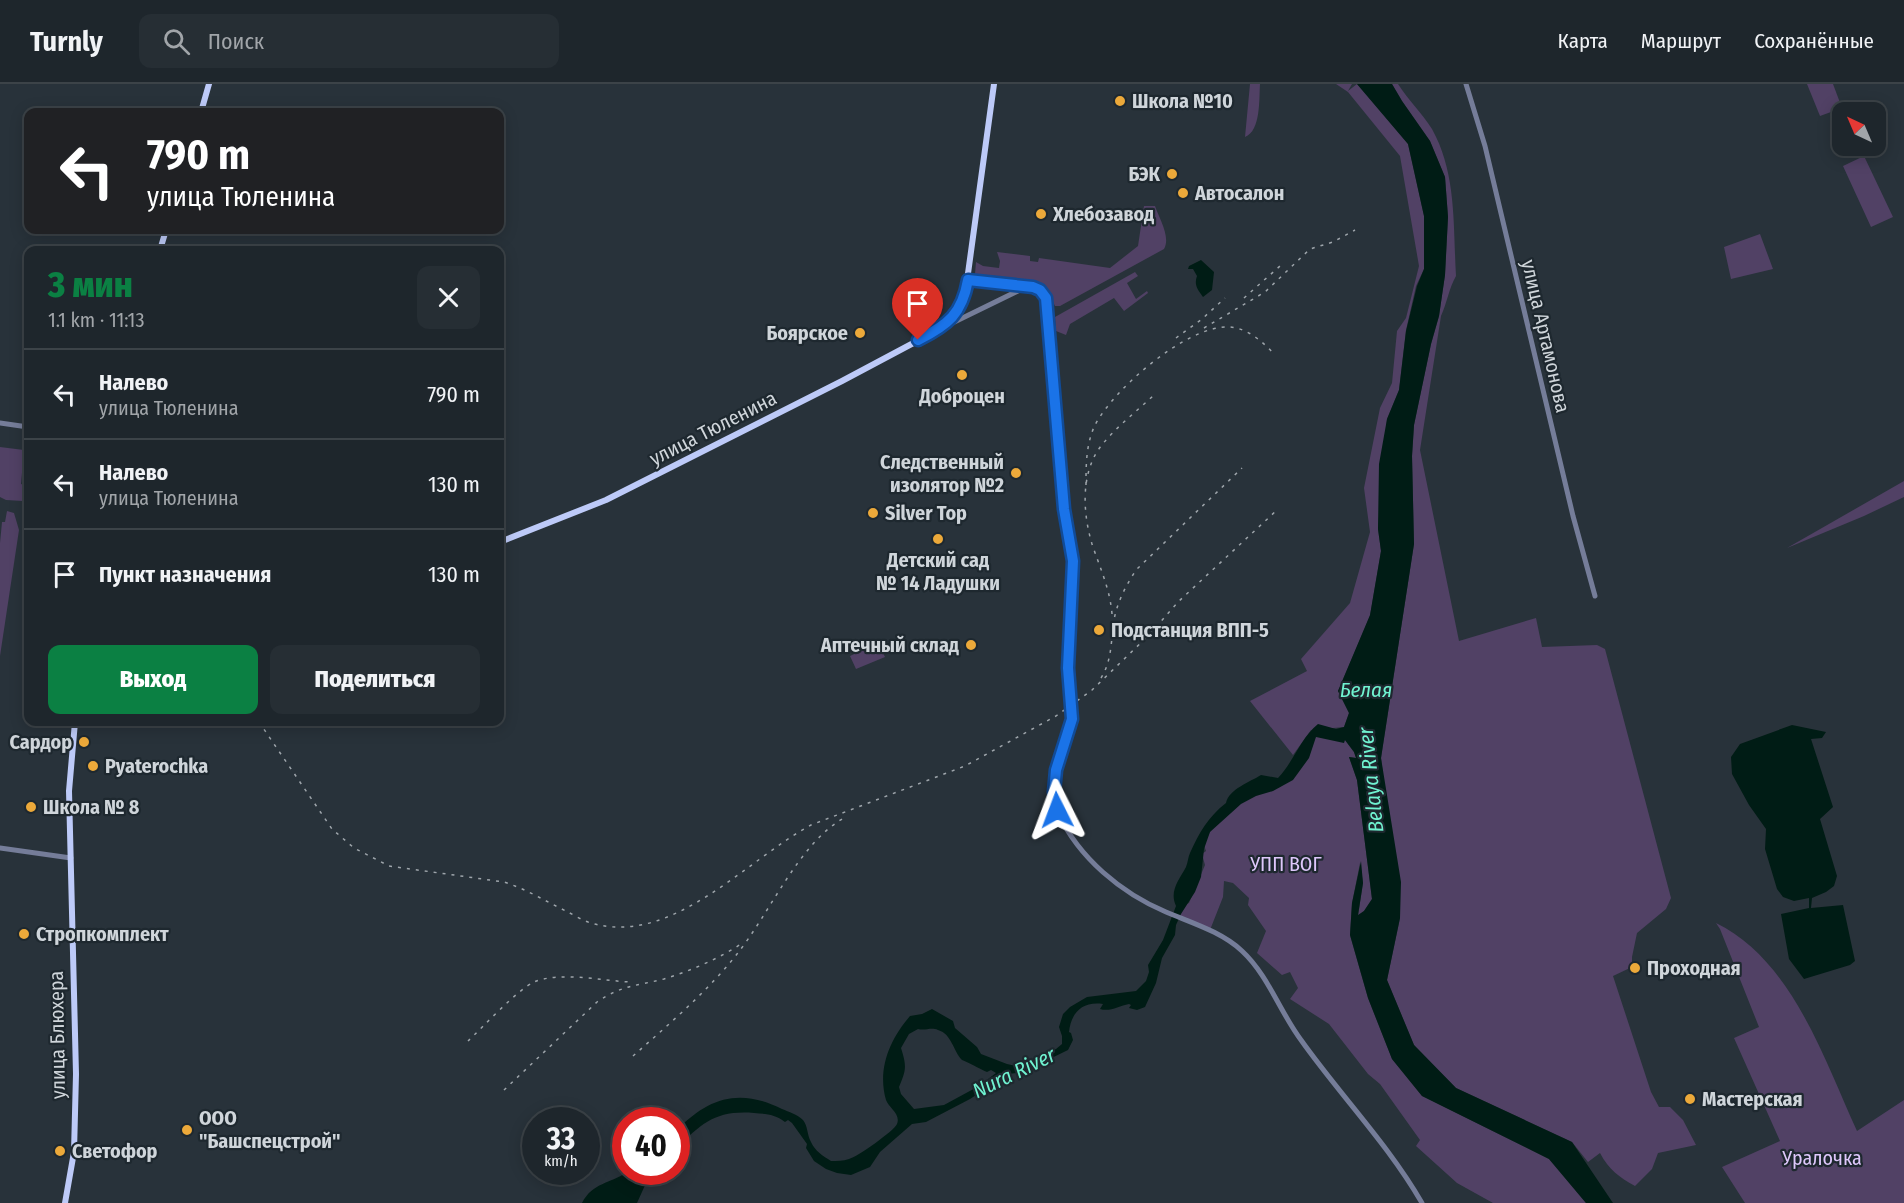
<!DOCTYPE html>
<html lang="ru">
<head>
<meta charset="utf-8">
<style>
  :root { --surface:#1e262c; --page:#262e34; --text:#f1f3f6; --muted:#a1a5a9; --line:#3c4348; --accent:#0b8043 }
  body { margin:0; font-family:"Fira Sans Condensed",sans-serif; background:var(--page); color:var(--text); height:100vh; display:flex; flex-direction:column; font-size:22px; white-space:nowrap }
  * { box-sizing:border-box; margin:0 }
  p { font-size:20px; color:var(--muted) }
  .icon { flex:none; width:33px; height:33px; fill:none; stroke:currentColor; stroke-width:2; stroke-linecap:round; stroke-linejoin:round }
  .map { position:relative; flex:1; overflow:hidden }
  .details { position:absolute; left:24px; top:162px; width:480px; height:480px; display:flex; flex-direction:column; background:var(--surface); border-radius:12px; box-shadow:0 3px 15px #0003,0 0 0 2px var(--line) }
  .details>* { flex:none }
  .banner { position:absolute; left:24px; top:24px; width:480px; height:126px; border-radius:12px; box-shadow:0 3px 15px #0003,0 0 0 2px var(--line); background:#202124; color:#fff; overflow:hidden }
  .needle { width:39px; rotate:316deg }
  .buttons { position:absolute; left:1832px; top:18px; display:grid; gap:12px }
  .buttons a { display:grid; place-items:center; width:54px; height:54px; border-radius:12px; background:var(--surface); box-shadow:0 3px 15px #0003,0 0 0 2px var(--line); font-size:30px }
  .speed { position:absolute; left:522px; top:1023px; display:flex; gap:12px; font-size:30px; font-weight:700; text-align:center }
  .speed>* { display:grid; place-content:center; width:78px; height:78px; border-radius:50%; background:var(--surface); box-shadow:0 3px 15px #0003,0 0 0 2px var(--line); line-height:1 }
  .speed small { font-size:15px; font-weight:400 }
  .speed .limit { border:9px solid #d22; background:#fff; color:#111 }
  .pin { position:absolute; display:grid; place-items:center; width:51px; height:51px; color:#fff; margin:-62px -26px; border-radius:50% 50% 50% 0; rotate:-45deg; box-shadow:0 0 6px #0007 }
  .pin .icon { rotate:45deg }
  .me { position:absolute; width:66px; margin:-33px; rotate:357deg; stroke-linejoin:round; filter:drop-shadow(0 0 4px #0008) }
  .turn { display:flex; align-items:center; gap:21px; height:126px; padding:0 24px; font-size:27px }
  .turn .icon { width:78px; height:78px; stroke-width:2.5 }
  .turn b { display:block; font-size:42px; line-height:51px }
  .round { display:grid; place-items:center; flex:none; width:63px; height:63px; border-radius:12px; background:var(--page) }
  .summary { display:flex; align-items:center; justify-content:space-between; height:102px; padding:0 24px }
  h1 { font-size:36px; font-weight:800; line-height:45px; color:var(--accent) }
  .cta { display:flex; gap:12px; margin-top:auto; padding:12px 24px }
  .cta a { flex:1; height:69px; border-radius:12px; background:var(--accent); color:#fff; font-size:24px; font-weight:800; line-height:69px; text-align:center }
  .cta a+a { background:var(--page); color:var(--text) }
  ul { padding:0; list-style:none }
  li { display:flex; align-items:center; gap:18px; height:90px; padding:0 24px; border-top:2px solid var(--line) }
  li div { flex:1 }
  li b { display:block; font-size:22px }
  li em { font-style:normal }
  header { display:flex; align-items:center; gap:36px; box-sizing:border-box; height:84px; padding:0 30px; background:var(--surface); border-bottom:2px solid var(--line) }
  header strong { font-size:28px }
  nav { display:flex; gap:33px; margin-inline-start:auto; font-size:21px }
  .search { width:420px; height:54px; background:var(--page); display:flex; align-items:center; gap:15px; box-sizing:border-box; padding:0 21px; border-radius:12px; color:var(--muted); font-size:22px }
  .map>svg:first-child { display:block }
</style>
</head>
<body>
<header>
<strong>Turnly</strong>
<div class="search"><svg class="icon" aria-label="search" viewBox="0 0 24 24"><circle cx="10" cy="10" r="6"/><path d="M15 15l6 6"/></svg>Поиск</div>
<nav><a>Карта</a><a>Маршрут</a><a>Сохранённые</a></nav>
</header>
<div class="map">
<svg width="1904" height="1119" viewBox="0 0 1904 1119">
  <rect width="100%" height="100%" fill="#28323a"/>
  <path fill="#514165" d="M1250,0H1260C1259,15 1261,47 1245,53Z
    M1336,0H1352L1348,7L1357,0L1408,60L1424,132V185L1416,202L1406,246L1399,306L1387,335L1378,445L1381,467L1370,532L1338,607L1349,629L1344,643L1311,646L1293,671L1250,617L1307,587L1301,575L1350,519L1370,448L1364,404L1380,324L1392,299L1397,247L1406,234L1419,182L1400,72L1348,8Z
    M1392,0H1398C1408,16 1422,29 1432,45C1457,90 1453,142 1456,192C1449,204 1447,219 1441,232L1420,366L1459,557L1536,534L1542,563L1597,561L1605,565L1671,814L1666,825L1637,849L1632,873V883L1613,892L1651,1008L1659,1023H1670L1683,1036L1696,1061L1658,1069L1652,1085L1635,1102C1619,1093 1609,1086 1600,1069L1588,1078L1572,1058L1456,1004L1414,961L1387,896L1400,834L1381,674L1414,460L1412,372L1414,341L1431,260L1439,232L1445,191L1448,133L1445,93L1430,57L1402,17Z
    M1807,0H1833L1842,24L1820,32Z
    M1864,72L1893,133L1871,143L1843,82Z
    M1144,122H1155C1159,134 1171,153 1164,165L1060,222H1055L1047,206L1042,202L980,193L975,190L976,178L983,182L999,184L1000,177L997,168L1030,172V177L1038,178L1039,174L1110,184L1138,162Z
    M1760,150L1773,185L1731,195L1724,163Z
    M1135,188L1138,192L1127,199L1136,215L1147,207L1148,209L1124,227L1114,214L1070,240L1066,251L1056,247L1055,233Z
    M0,363L24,366L21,400L24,401L23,417L6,416L0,413Z
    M1904,397V413L1864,432L1787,464Z
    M7,427L14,429L19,446L0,572V459L2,438H5Z
    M878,559L885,573L856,585L850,572Z
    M1314,652L1345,656L1354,668L1356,674L1349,673L1357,696L1372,815L1364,827L1358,832L1363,799L1360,779L1352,819L1350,851L1368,914L1392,975L1422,1012L1549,1075L1586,1119H1493L1457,1099L1416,1062L1420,1056L1380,1000L1368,990L1329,940L1290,915L1298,904L1290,888L1282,891L1257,869L1266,847L1248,821L1249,814L1233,799L1224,797L1223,813L1210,846L1179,833L1184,821L1189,819L1205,781L1202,770L1206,767L1204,761L1212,743L1244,712L1280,703Z
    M1716,839C1792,876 1824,975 1857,1047L1904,1016V1119H1745L1722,1083L1780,1057L1734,954L1759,943L1720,845Z"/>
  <path fill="#001c15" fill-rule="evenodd" d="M1357,0H1392L1402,17L1430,57L1445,93L1448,133L1445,191L1439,232L1431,260L1414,341L1412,372L1414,460L1381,674L1401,798L1400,834L1387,896L1414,961L1456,1004L1572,1058L1613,1119H1586L1549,1075L1422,1012L1392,975L1368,914L1350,851L1352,819L1361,777L1363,799L1358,831L1364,827L1372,815L1357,696L1349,673L1356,674L1354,668L1345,656L1344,659L1316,653L1309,674L1293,696L1273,707L1256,712L1241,720L1210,748L1204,765L1201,793L1195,808L1181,830L1176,841L1175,851L1162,874L1156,899L1145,923L1137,926L1129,924L1131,921L1129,920C1119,922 1110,928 1100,925L1103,920C1082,917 1071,929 1069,948L1071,949L1073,956L1068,966L1023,988L1009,990L970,1015L926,1038L912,1040L880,1068L870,1083L851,1091L837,1089L826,1085L814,1077L806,1064L807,1060L792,1039L788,1036L785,1038C775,1030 766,1030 754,1029C716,1026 702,1039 677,1064V1046C709,1013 740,1004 782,1025C789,1028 797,1030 803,1036C808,1042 807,1051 811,1058C815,1067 823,1072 831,1077C837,1077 843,1077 849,1075C857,1073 894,1047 897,1040C901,1030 889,1024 886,1016C877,985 890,955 910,932L922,930L932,925L953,937L955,944L977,963L981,970L1007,980L1016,982L1056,965L1062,960V952L1059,943L1063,930L1070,923L1087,913L1136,907L1146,897L1149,888L1148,881L1163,856L1176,822C1169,807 1179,796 1186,783C1188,778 1188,773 1190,769C1199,749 1208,733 1226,719C1229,705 1250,698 1261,691L1278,694C1294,677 1300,655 1318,640L1336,645L1344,643L1349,629L1338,607L1370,531L1381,467L1378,445L1379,380L1387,335L1399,306L1406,247L1417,202L1424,185V132L1408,60ZM918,945C925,947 931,943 938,946C952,950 953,967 962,976C966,977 980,985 987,988L991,986L996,989L979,1002L944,1021L914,1025L901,1010L899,1003C906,986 907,983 901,964L909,950Z
    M1201,176L1214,188L1212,206L1203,213C1197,205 1194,201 1197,192L1193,185H1188L1189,182Z
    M1792,641L1826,648L1822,654L1811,655L1833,723L1820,735L1837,792L1834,802L1826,808L1812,814L1811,824L1843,821L1855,877L1850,881L1804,895L1789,875L1781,830L1809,824V814L1794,817L1783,813L1777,805L1765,765L1766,745L1749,721L1732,690L1731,673L1740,660Z
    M627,1088H650L654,1100L646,1099L637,1119H582C593,1098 610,1100 627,1088Z"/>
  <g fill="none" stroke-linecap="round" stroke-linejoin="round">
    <path stroke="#757d99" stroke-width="5" d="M1466,0L1485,62L1573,432L1595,512
      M968,196L1033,203L1042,208L1047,216C1054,285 1056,354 1064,424C1066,441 1071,459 1073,476C1076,511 1068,548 1068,583C1068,596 1070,608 1071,620C1075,657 1041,693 1058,729C1079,774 1121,809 1166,828C1192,839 1222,848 1242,867C1268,891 1280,928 1301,956C1340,1011 1388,1060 1422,1119
      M940,245L1026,203
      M0,339L28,343
      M0,764L71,774"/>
    <path stroke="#bdcaf8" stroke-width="6" d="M201,28L209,0
      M160,166L166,146
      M500,458L606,416L842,297L936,247L958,227L966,204L994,0
      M65,1119L74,1068L76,990L69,707L75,638"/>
    <path stroke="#9ea5ab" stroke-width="1.5" stroke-dasharray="3 6" stroke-linecap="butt" d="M1244,214L1280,182
      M1204,244L1265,208L1310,165L1333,158L1355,146
      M1176,254L1202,235L1225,214
      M1086,401C1086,381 1086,362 1094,343C1112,306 1187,241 1229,243C1248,244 1263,258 1275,271
      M1112,530C1110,505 1100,484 1092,460C1083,430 1080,389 1101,362C1116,343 1137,327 1154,311
      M1101,594C1111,578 1111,561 1113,543C1115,522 1125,503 1136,486L1242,384
      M259,638L332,745L354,764L389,782L504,798C526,805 545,817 566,827C574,831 583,837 591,839C672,863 746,776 811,741L965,682L1056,632L1092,606L1149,551L1178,518L1277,426
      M468,957C484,942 516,907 534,898C560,887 603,897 631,898
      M633,972C669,940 707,908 737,870C770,829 799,759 844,734
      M504,1006L597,918C622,901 636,902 664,895C690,887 718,875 741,860"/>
  </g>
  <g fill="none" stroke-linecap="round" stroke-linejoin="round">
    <g stroke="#114b97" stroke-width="15">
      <path id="route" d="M918,256C948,241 962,230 968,196L1033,203L1040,206L1046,214L1064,425L1073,477L1068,584L1072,635L1056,686L1054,708L1057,726"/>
    </g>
    <use href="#route" stroke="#1a73e8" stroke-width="10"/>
  </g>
  <g fill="#eca93a" stroke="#1e282f" stroke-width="2">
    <circle cx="1120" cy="17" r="6"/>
    <circle cx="1172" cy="90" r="6"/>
    <circle cx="1183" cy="109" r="6"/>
    <circle cx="1041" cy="130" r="6"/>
    <circle cx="860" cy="249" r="6"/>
    <circle cx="962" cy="291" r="6"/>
    <circle cx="1016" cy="389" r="6"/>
    <circle cx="873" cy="429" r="6"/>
    <circle cx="938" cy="455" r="6"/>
    <circle cx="1099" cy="546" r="6"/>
    <circle cx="971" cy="561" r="6"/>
    <circle cx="84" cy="658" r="6"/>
    <circle cx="93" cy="682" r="6"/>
    <circle cx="31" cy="723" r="6"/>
    <circle cx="24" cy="850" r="6"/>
    <circle cx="1635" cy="884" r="6"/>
    <circle cx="1690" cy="1015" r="6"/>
    <circle cx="187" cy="1046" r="6"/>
    <circle cx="60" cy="1067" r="6"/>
  </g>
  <g text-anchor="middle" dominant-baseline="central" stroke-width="4.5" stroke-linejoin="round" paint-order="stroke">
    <g font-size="20" font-weight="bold" fill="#cfd5da" stroke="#1e282f" text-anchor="start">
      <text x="1132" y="17">Школа №10</text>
      <text x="1160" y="90" text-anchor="end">БЭК</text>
      <text x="1195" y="109">Автосалон</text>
      <text x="1053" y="130">Хлебозавод</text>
      <text x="848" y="249" text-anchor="end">Боярское</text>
      <text x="962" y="312" text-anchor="middle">Доброцен</text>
      <text x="1004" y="378" text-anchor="end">Следственный<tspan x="1004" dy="23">изолятор №2</tspan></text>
      <text x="885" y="429">Silver Top</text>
      <text x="938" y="476" text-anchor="middle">Детский сад<tspan x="938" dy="23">№ 14 Ладушки</tspan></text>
      <text x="1111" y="546">Подстанция ВПП-5</text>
      <text x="959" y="561" text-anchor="end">Аптечный склад</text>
      <text x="72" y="658" text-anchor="end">Сардор</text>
      <text x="105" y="682">Pyaterochka</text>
      <text x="43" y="723">Школа № 8</text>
      <text x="36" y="850">Стропкомплект</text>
      <text x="1647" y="884">Проходная</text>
      <text x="1702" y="1015">Мастерская</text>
      <text x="199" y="1034">ООО<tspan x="199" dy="23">"Башспецстрой"</tspan></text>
      <text x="72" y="1067">Светофор</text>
    </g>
    <g font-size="20" fill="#cfd5da" stroke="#1e282f">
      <text transform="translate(1546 252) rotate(77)">улица Артамонова</text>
      <text transform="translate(713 344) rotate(-27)">улица Тюленина</text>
      <text transform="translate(57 951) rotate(-91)">улица Блюхера</text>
    </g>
    <g font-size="20" fill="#dec7fb" stroke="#1e282f">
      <text x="1286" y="780">УПП ВОГ</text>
      <text x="1822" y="1074">Уралочка</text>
    </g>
    <g font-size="21" font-style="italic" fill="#70f3d1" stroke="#1e282f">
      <text x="1366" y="606">Белая</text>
      <text transform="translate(1371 696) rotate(-96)">Belaya River</text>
      <text transform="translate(1014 989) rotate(-26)">Nura River</text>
    </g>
  </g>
</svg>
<div class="buttons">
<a><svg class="needle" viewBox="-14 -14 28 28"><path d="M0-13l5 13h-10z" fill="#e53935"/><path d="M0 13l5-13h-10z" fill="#a1a5a9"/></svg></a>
</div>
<div class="speed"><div>33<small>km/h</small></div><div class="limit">40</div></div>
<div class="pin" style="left:918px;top:256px;background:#d93025"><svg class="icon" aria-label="arrive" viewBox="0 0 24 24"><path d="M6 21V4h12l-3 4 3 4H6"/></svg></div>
<svg class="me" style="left:1057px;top:726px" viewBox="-20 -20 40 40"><path d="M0-17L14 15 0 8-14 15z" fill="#1a73e8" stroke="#fff" stroke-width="4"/></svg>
<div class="banner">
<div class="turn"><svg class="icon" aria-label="left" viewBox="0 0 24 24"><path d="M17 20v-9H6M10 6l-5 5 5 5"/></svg><div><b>790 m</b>улица Тюленина</div></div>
</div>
<section class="details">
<div class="summary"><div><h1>3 мин</h1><p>1.1 km · 11:13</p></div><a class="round"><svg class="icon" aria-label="close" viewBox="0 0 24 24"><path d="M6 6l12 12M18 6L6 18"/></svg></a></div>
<ul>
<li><svg class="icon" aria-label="left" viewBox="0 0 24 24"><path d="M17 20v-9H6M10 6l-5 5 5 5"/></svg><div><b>Налево</b><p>улица Тюленина</p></div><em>790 m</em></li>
<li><svg class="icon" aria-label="left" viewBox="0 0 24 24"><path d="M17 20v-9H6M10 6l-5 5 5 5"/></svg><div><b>Налево</b><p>улица Тюленина</p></div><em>130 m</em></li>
<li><svg class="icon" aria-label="arrive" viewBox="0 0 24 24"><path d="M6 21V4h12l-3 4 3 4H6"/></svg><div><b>Пункт назначения</b></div><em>130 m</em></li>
</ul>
<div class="cta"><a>Выход</a><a>Поделиться</a></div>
</section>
</div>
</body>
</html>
